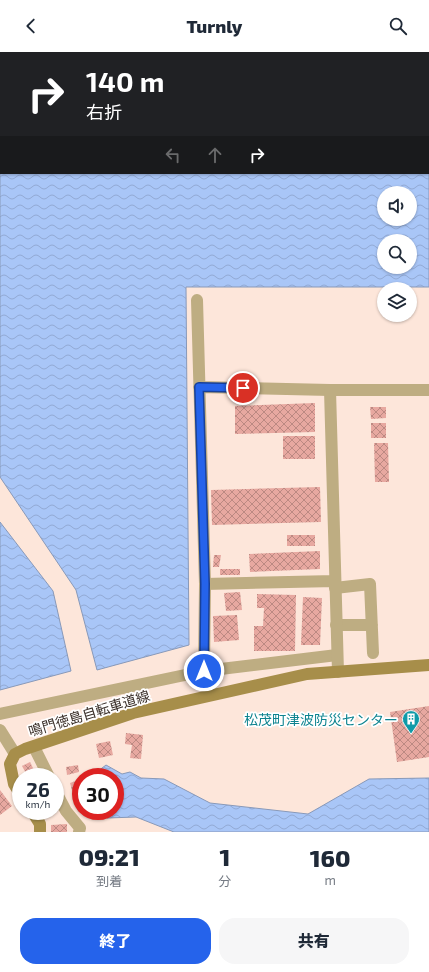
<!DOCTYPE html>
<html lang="ja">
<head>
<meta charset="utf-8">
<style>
  :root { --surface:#fff; --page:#f6f6f7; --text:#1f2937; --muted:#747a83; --accent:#2563eb }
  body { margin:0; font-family:"Exo 2","Noto Sans JP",sans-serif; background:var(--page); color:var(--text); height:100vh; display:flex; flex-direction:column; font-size:15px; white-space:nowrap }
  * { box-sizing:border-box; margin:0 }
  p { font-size:13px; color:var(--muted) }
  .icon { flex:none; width:22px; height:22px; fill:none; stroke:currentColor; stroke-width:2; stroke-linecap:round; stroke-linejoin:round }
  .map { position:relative; height:780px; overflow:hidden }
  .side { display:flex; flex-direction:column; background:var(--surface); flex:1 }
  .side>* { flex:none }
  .top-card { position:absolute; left:0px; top:0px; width:429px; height:122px; box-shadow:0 1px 3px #0004; background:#202124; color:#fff; overflow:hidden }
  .fabs { position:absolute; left:377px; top:134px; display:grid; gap:8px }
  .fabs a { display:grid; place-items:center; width:40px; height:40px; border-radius:50%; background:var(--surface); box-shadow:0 1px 3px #0004; font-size:20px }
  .speed { position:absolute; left:12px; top:716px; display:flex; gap:8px; font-size:20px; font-weight:700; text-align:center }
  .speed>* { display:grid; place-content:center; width:52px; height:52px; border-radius:50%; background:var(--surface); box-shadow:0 1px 3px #0004; line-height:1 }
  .speed small { font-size:10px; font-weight:400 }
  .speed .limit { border:6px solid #d22; background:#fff; color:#111 }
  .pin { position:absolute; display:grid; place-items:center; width:34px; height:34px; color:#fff; margin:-17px; border:2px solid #fff; border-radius:50%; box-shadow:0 1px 4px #0007 }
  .me { position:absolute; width:44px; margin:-22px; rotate:0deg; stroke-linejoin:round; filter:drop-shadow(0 0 3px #0008) }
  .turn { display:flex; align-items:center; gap:14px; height:84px; padding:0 20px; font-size:18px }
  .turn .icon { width:52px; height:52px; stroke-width:2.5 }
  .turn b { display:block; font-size:28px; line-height:34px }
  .lanes { display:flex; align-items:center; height:38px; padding:0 20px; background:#0003; justify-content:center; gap:20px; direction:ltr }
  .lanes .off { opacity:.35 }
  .eta { display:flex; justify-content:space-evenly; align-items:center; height:68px; text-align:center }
  .eta b { font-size:24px; font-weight:800; line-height:28px }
  .action { display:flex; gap:8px; margin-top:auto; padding:8px 20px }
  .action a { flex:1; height:46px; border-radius:16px; background:var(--accent); color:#fff; font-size:16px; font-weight:800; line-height:46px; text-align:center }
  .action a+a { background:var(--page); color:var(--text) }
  header { display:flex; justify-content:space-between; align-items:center; height:52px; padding:0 20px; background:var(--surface); font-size:18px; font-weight:800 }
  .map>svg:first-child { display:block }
</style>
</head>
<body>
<header><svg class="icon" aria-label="back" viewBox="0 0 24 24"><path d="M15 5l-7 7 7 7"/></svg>Turnly<svg class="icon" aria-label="search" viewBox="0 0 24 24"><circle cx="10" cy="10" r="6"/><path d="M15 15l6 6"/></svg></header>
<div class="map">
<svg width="429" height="780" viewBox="0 0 429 780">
  <defs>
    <pattern id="water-waves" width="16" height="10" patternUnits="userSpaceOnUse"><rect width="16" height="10" fill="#a9c6f7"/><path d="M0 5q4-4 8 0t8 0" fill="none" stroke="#92aad4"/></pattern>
    <pattern id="building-cross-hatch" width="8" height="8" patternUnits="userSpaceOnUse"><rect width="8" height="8" fill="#e7a8a0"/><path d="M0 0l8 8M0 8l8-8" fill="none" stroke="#bc8982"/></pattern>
  </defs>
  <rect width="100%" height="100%" fill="#fde6da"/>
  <path fill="url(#water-waves)" stroke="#8899b9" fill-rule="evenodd" d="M0,0H429V235H186L189,593L97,618L76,538L0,425ZM1,1H428V121H1ZM384,141H410V167H384ZM384,189H410V215H384Z
    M0,470L53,539L71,619L0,638Z
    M106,713L122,722L130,720L141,726L164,727L210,751L308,762L369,727L429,726V780H174L136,765L107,766L105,759H115V725H96L93,723Z"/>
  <path fill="url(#building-cross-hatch)" d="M315,351V380L235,382V354Z
    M370,355H386V366L371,367Z
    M371,371H386V386H371Z
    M283,384H315V407H283Z
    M374,391H388L389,430H375Z
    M320,435L321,470L212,473L211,438Z
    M287,483H315V494H287Z
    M320,499V517L250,520L249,502Z
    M214,503H221L219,515H213Z
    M220,517H240V523H220Z
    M240,540L242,558L226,559L224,541Z
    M257,542L296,543L295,599H254V574H263L264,556H257Z
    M303,545L322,546L320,593H301Z
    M237,563L239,588L214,590L213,564Z
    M429,654V705L397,710L390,660Z
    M126,681L143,683L141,707L130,706L132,693L125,692Z
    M110,689L113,703L99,706L96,692Z
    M30,710L37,724L35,725H28L22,714Z
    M78,713L79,720L67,723L66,715Z
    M81,727V759L78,760L70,731Z
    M0,738L12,754L0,763Z
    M67,772V780H51V773Z"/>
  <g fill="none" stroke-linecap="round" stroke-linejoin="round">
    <path stroke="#bead82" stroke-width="12" d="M199,335L330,338
      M335,536L370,532L373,601
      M336,573H372
      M204,619L337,603
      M0,662L204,619L205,532L197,248
      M0,678L15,702
      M34,695L49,725
      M55,738L66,759L80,776L79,780"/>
    <path stroke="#bead82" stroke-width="12" d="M205,532L335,529
      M338,620L330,338H429"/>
    <path stroke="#a78e4a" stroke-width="12" d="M21,743L14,732L10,712L15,702L25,697L133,661L307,622L429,613
      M32,759L40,772V780"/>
  </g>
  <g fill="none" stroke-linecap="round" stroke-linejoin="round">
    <g stroke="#184099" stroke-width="10">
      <path id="route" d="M204,619L205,532L199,335L243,336"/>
    </g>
    <use href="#route" stroke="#2563eb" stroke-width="7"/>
  </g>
  <defs>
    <g id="building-pin" transform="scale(0.9)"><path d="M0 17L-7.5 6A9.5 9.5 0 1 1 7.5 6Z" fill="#0f9aa8" stroke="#fff"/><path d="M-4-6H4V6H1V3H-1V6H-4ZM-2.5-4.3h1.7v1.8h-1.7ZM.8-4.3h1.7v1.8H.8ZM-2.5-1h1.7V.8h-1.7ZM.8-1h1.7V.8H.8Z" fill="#fff"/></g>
  </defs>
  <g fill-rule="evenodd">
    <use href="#building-pin" x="411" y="667"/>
  </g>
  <g text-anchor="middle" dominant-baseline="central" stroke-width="3.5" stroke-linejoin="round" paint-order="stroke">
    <g font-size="14" fill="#3a2f29" stroke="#fff">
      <text transform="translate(89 661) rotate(-17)">鳴門徳島自転車道線</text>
    </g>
    <g font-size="14" fill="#0d838f" stroke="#fff" text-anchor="end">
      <text x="398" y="667">松茂町津波防災センター</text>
    </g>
  </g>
</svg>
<div class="fabs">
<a><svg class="icon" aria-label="sound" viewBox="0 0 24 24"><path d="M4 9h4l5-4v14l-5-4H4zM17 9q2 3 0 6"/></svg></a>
<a><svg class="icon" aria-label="search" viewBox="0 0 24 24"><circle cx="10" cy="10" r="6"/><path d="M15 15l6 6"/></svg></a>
<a><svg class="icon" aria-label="layers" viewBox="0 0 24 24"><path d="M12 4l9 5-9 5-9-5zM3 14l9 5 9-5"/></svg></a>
</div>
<div class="speed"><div>26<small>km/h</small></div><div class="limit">30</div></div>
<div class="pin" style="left:243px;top:336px;background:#d93025"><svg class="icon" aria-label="arrive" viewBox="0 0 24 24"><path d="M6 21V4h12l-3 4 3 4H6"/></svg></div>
<svg class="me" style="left:204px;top:619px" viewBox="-20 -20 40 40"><circle r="17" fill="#2563eb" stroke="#fff" stroke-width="3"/><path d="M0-11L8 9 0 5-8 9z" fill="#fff"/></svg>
<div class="top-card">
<div class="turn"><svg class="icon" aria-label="right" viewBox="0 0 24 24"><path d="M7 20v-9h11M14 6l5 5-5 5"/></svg><div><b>140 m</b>右折</div></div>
<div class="lanes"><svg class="icon off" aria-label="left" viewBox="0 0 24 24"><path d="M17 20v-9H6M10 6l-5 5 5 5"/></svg><svg class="icon off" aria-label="ahead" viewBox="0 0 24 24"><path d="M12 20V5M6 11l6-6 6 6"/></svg><svg class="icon" aria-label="right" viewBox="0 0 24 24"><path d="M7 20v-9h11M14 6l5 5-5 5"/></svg></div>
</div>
</div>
<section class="side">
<div class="eta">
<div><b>09:21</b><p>到着</p></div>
<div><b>1</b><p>分</p></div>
<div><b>160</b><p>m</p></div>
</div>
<div class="action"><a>終了</a><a>共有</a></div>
</section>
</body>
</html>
